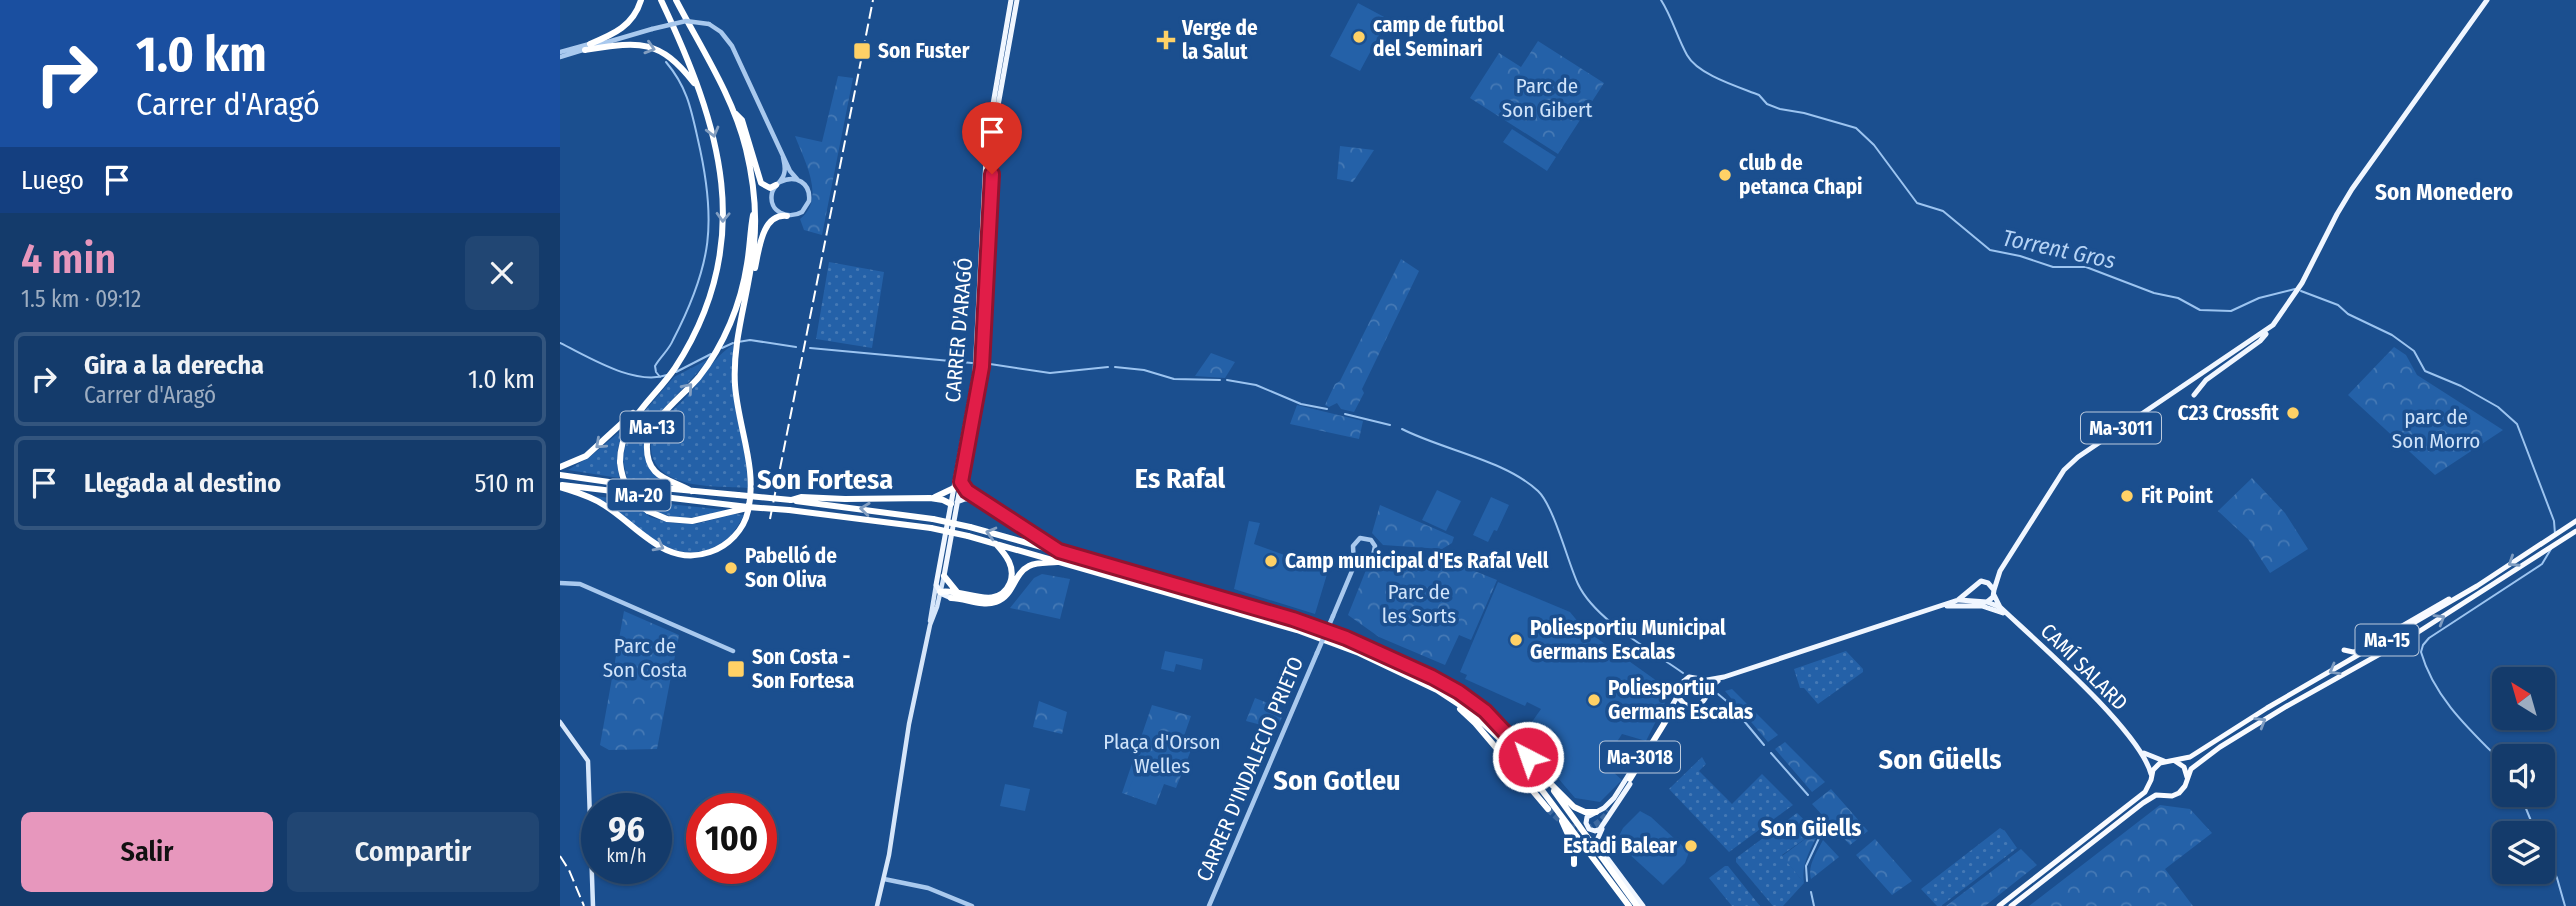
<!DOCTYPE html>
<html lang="es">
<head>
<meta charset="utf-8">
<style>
  :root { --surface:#143b6b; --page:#214673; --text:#f1f3f6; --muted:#9dadc1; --line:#33557e; --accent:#e797bd }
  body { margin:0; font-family:"Fira Sans Condensed",sans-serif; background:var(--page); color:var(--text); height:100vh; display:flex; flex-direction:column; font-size:26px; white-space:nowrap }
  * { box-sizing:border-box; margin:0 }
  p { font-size:23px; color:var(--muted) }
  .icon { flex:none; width:38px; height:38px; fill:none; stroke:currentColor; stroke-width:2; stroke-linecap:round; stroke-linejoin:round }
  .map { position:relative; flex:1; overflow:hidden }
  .drawer { display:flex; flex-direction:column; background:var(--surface); width:560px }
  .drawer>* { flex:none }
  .guide { background:#1a4fa0; color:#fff; overflow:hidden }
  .needle { width:46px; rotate:323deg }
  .buttons { position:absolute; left:1932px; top:667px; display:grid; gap:14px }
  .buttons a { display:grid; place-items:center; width:63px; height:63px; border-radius:10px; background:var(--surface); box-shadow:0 2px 5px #0004,0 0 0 2px var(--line); font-size:35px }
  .speed { position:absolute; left:21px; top:793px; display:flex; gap:14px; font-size:35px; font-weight:700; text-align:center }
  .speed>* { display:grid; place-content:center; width:91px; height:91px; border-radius:50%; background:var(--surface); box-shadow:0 2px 5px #0004,0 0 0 2px var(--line); line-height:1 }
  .speed small { font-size:18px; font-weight:400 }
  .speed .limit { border:10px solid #d22; background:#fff; color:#111 }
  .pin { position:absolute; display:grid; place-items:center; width:60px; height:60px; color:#fff; margin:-72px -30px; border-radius:50% 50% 50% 0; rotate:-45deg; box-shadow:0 0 7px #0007 }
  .pin .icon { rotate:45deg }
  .me { position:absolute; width:77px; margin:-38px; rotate:319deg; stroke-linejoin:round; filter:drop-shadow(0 0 5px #0008) }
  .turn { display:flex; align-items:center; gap:24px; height:147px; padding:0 21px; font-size:32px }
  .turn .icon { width:91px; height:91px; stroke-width:2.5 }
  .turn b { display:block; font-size:49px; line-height:60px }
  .then { display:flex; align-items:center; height:66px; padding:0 21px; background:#0003; gap:14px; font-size:26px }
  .round { display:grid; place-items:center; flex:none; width:74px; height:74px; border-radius:10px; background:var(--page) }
  .headline { display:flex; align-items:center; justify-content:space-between; height:119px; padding:0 21px }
  h1 { font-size:42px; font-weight:600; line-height:52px; color:var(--accent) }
  .button { display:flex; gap:14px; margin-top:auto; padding:14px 21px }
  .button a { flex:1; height:80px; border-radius:10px; background:var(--accent); color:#111; font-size:28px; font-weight:600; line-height:80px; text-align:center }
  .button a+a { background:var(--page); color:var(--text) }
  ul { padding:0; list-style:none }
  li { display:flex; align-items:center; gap:21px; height:94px; margin:0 14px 10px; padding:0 7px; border:4px solid var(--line); border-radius:10px }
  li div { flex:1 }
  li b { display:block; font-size:26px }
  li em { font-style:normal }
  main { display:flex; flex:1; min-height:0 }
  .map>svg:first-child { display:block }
</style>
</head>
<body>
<main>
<section class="drawer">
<div class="guide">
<div class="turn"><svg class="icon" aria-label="right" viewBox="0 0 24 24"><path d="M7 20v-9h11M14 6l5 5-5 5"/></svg><div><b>1.0 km</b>Carrer d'Aragó</div></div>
<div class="then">Luego<svg class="icon" aria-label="arrive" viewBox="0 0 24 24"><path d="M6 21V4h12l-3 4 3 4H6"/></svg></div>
</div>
<div class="headline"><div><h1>4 min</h1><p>1.5 km · 09:12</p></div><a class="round"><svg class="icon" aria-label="close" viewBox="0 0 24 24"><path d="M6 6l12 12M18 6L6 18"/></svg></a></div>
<ul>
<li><svg class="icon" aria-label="right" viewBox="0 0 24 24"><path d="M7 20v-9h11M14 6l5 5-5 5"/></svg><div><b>Gira a la derecha</b><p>Carrer d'Aragó</p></div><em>1.0 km</em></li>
<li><svg class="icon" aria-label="arrive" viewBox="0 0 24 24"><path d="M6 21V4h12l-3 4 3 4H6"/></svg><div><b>Llegada al destino</b></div><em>510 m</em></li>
</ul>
<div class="button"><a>Salir</a><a>Compartir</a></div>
</section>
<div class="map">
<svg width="2016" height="906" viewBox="0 0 2016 906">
  <defs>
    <pattern id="grass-dots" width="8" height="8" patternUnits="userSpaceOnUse" patternTransform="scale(1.75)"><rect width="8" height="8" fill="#2461a8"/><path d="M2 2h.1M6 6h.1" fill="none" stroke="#4579b5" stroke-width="1.8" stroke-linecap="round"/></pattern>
    <pattern id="forest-crowns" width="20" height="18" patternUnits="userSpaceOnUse" patternTransform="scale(1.75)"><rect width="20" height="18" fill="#2461a8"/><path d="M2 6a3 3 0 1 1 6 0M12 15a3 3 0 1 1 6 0" fill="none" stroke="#4579b5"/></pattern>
  </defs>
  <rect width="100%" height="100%" fill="#1b4f8f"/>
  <path fill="url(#grass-dots)" d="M269,262L324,272L312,348L256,339Z
    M173,345L174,402L186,460L188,488C159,486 101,490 92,455C90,446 91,437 96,429C103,416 117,408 126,397C142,380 153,357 173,345Z
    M147,360C133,382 89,417 85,438C83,445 86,452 88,460C91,470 95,475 103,482L67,479L63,460L65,447L77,420L114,377Z
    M63,429L57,452L59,478L8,470L31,456Z
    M33,496L70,500L90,517L111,523L136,524L175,514L184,515C176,531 167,542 150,549C103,566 70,514 33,496Z
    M81,501L165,510V512C136,518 105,524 81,501Z
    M1286,651L1303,669V672L1258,704L1244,688H1240L1234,669Z
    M1142,757L1146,764L1139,771L1172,804L1202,774L1233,805L1169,852L1109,789Z
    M1237,813L1256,831L1222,855L1244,883L1223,906H1213L1176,862V858Z
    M1440,828L1445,831L1457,848L1381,906H1377L1361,889Z
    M1165,866H1168L1200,906H1172L1149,878Z"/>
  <path fill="url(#forest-crowns)" d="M978,41L1044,83L998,154L910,98L939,53L961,67Z
    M278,76L293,78L262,235L244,230L240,219C266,199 245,162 235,136L262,142Z
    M780,146L814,150L793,182L777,179Z
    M841,259L859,271L802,389L804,393L794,412L781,409L777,403L769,407L765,405L775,384L780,381Z
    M1834,347L1846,355L1857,375L1943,430L1875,475L1788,395Z
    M651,353L675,362L665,378L635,376Z
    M737,405L803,421L799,439L730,424Z
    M1692,478L1725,513L1748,549L1710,573L1688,539L1658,511Z
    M820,505L894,537L892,543L882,549L823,545L812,533Z
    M828,554L887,560L937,580L911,640L899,635L885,665L819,637L788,615L808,565Z
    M482,574L510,579L500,619L450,608L474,578Z
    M64,611L119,635L97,749L49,750L40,745Z
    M1172,689L1218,735L1208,742L1165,691Z
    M695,698L725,710L717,729L686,721Z
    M479,701L507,712L502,734L473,727Z
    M592,705L631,716L624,736L635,740L616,788L604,784L596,805L562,793Z
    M1225,742L1265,782L1252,792L1215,749Z
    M1271,789L1308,831L1290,845L1252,804Z
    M1600,805L1630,809L1652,833L1605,869L1633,906H1469Z
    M1256,831L1258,834C1250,850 1241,865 1244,883L1222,856Z
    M1315,839L1352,881L1332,895L1296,855Z
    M1263,840L1279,857L1251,879C1247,866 1257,852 1263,840Z
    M1461,849L1477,865L1425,906H1386Z"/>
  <path fill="#2461a8" d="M798,3L828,19L800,71L770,56Z
    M952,129L996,157L987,171L943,142Z
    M877,490L901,501L886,531L862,520Z
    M931,497L949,505L937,531L934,530L928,542L913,535Z
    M689,521L700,523L694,544L768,571L755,614L674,589Z
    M938,582L1010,612L1024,629L1111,691L1086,741L1062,734L1051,751L1040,760L1062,780L1040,802L1015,798L962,736L981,709L967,702L965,706L905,679L907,675L900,672Z
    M605,651L643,659L641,670L616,664L614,672L601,669Z
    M577,770L602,779L590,803L567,794Z
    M445,784L470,789L465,811L440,806Z
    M1080,811L1091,817L1129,852L1125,863L1103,885L1056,842L1063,828Z"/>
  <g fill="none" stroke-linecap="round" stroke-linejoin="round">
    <path stroke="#9cc4f0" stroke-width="2" d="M1101,0C1112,17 1117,37 1127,55C1138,75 1179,87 1199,95L1207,104L1220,109L1244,113L1296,128L1314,145L1357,203L1383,211L1430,250L1460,256L1493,267H1526L1594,293L1618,298L1640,310L1671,311L1699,298L1735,289
      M1741,291L1778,305L1788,314L1832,335L1854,351L1865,371L1901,386L1938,407L1957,424L1994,521L1995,534
      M178,342L190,340L236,347
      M0,343C29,357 74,386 107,375
      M162,348L173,343
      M250,348L412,363
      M430,364L490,373L548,367
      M555,367L584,370L614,379L660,380
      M116,372L151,354
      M100,377L96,372L95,366C100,357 109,350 113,340C152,265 157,222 138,140C131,108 127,87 106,62
      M667,380L696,385L741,404L767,409
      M785,414L830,425
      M842,429C883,450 945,460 978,491C994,506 1008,563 1018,584C1035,620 1091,650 1123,673
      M1158,694L1170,704L1204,745
      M1211,753L1248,795
      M1944,764C1911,731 1874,698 1861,652L1863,645L1869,638L1982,564L1991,549
      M1960,794L1976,833
      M1983,848L1997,878L2005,906
      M1247,881L1246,866L1260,836
      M1251,892L1254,906"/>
    <path stroke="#3d69a0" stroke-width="6" stroke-dasharray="6 3" stroke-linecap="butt" d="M988,809C1009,831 1028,839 1049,811"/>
    <path stroke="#a9c9ee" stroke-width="4.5" d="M149,24L161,32L172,46L230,171L237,179
      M34,46L92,29
      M0,52L33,43
      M0,57L26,49
      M220,182C236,174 251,183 249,201L242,212C228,220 208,212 212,193C214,185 222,182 224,174C226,168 224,162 223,157
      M0,583L20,584L173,651
      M773,616L794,566L793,546L800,538L811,540L815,546L813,556L794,566
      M324,879L368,888L412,906
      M649,906L757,653"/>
    <path stroke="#d6e6fa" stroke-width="4.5" d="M370,621L376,585
      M0,722L28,761L33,906
      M317,906L329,855L349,724L370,625L377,607L384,576"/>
    <path stroke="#f0f6ff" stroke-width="5" d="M1634,395L1646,380L1700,341L1706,334
      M401,482L415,497
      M397,502L405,499H417
      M384,576L422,367L434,128L457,0
      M1434,590L1440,571L1504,470L1518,457L1713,325L1742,283L1777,214L1792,189L1927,0
      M1434,595L1440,607C1476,641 1580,731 1591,774
      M391,598L382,594L376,585L415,373L427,139L451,0
      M1399,600L1427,602L1440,607
      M1387,606H1422L1443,613
      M1117,696L1125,705L1138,706C1148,700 1147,688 1158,681
      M1106,716L1117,697L1118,686L1129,677L1147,680L1164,677L1398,600L1421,581L1428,583L1434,590L1433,597L1427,602
      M1584,753L1604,761
      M1070,784L1040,829L1035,831L1029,829L1026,823L1027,817L1044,808L1054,798L1080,757
      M1042,829L1038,838L1039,847L1083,906"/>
    <path stroke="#f8faff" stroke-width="5" d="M1784,650L1793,652L1799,651L1889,599
      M1615,761L1624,767L1627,777
      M1439,906L1585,792L1591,780L1593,770L1600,763L1630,757L1707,708L1917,586L2016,521
      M1451,906L1583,803L1596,795L1612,796L1619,793L1625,786L1631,769L1660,747L1727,706L1852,636L2016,531"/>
    <path stroke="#fff" stroke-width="6" d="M30,44C54,34 73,26 81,0
      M25,50C78,42 98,37 134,83
      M176,114L182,120L201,183L210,188L216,185
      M195,268C199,250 202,213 227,216
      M60,462C60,421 94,399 115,368C198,241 160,125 101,0
      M0,467L26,456L73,413
      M0,475L70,485L178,495
      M2,485L188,507
      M0,487C15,492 31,496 44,505C77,525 105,568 150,552C168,546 184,530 188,511C198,469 178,427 175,385C172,337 190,292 194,244C197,214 193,178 186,149C173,96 141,48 116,0
      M131,491C111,479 85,479 87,444C89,420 123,396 139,377C164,345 181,304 187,264C190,247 190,231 193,215
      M375,497L394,488
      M417,499L494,548
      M231,500L241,497L285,499L370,498L383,500L391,504
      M236,501L373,519
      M229,510L371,528
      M88,511L107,519L132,521L187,508
      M410,527L713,612L774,633L853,668L890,687L916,705L947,733L989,782L1014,807L1025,812H1036
      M408,536L737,630L799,653L877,690L912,713L951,749L1069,906
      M384,576L397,592
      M380,592C402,587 437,613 450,583C456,567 446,555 436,544
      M391,598C406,598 421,607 436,602C454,596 453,574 469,566C477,562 488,563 497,562
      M900,709L915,723L988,809
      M1070,779L1110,714L1125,705
      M994,791L1077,906
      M1002,821L1014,848V864"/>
    <path stroke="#fff" stroke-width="2" stroke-dasharray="12 5" stroke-linecap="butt" d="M210,519L313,0
      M0,856L9,870L24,906"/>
    <path stroke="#a9c9ee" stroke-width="4.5" d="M92,29L126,21L149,24
      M757,653L773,616"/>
    <path stroke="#fff" stroke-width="6" d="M60,462C62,483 71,499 88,511
      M178,495L231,500
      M188,507L229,510
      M373,519L410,527
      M371,528L408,536"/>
  </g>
  <defs><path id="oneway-chevron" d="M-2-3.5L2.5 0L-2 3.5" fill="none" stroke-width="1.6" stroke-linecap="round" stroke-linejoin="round" transform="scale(1.75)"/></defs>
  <g stroke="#829ec1">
    <use href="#oneway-chevron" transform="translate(90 48) rotate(17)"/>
    <use href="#oneway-chevron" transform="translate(153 132) rotate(75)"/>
    <use href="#oneway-chevron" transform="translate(163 217) rotate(92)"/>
    <use href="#oneway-chevron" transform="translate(128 388) rotate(-49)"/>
    <use href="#oneway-chevron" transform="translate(40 444) rotate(138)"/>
    <use href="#oneway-chevron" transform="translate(305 509) rotate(-174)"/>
    <use href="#oneway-chevron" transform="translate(431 533) rotate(-165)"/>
    <use href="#oneway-chevron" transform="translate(99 546) rotate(28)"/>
  </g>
  <g stroke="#7e9cc1">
    <use href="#oneway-chevron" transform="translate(1953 562) rotate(147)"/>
    <use href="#oneway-chevron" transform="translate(1880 619) rotate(-31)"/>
    <use href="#oneway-chevron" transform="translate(1774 670) rotate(151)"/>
    <use href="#oneway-chevron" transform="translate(1701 722) rotate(-31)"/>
  </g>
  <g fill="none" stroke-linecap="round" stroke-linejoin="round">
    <g stroke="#92132f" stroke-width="18">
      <path id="route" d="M432,174L422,367L401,482L407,491L499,551L733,619L786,638L872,677L899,692L925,711L968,757"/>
    </g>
    <use href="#route" stroke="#e11d48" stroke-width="12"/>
  </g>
  <g fill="#ffd166" stroke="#1b4f8f" stroke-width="2.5">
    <circle cx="799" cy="37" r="7"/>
    <path d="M602.5 29.5h7v7h7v7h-7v7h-7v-7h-7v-7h7z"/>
    <rect x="293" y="42" width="18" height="18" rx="3.5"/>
    <circle cx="1165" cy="175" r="7"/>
    <circle cx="1733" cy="413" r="7"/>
    <circle cx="1567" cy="496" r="7"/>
    <circle cx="711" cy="561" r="7"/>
    <circle cx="171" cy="568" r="7"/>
    <circle cx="956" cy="640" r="7"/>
    <rect x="167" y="660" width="18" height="18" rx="3.5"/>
    <circle cx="1034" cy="700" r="7"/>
    <circle cx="1131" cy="846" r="7"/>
  </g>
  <g text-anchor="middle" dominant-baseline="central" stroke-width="7" stroke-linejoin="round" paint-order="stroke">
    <g fill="#1b4f8f" stroke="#bbcadd" stroke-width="2">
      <rect x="60.5" y="411.5" width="63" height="31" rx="5"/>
      <rect x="1521" y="412.5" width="80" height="31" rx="5"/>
      <rect x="47.5" y="479.5" width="63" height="31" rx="5"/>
      <rect x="1795.5" y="624.5" width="63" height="31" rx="5"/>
      <rect x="1040" y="741.5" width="80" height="31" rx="5"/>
    </g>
    <g font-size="19" font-weight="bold" fill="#fff">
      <text x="92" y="427">Ma-13</text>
      <text x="1561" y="428">Ma-3011</text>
      <text x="79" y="495">Ma-20</text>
      <text x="1827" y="640">Ma-15</text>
      <text x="1080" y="757">Ma-3018</text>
    </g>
    <g font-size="21" font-weight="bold" fill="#fff" stroke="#1b4f8f" text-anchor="start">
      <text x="813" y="25">camp de futbol<tspan x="813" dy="24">del Seminari</tspan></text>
      <text x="622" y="28">Verge de<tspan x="622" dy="24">la Salut</tspan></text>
      <text x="318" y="51">Son Fuster</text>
      <text x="1179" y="163">club de<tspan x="1179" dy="24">petanca Chapi</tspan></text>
      <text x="1719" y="413" text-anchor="end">C23 Crossfit</text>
      <text x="1581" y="496">Fit Point</text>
      <text x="185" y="556">Pabelló de<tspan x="185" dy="24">Son Oliva</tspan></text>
      <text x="725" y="561">Camp municipal d'Es Rafal Vell</text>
      <text x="970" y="628">Poliesportiu Municipal<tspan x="970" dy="24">Germans Escalas</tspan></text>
      <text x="192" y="657">Son Costa -<tspan x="192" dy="24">Son Fortesa</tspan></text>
      <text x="1048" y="688">Poliesportiu<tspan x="1048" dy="24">Germans Escalas</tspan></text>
      <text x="1117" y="846" text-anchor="end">Estadi Balear</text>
    </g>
    <g font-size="21" fill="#cfe3fa" stroke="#1b4f8f">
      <text x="987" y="86">Parc de<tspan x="987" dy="24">Son Gibert</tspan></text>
      <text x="1876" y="417">parc de<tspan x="1876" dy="24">Son Morro</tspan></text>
      <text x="859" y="592">Parc de<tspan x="859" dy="24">les Sorts</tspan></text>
      <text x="85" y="646">Parc de<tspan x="85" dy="24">Son Costa</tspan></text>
      <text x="602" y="742">Plaça d'Orson<tspan x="602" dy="24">Welles</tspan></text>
    </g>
    <g font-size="21" fill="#fff" stroke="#1b4f8f">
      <text transform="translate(399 330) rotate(-85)">CARRER D'ARAGÓ</text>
      <text transform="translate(1524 667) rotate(45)">CAMÍ SALARD</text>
      <text transform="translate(690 769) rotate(-67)">CARRER D'INDALECIO PRIETO</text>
    </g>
    <g font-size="23" font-weight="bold" fill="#fff" stroke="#1b4f8f">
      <text x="1884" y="192">Son Monedero</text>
      <text x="1251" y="828">Son Güells</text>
    </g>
    <g font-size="23" font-style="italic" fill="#b5d3f5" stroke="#1b4f8f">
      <text transform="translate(1499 249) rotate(12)">Torrent Gros</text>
    </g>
    <g font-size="28" font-weight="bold" fill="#fff" stroke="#1b4f8f">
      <text x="620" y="478">Es Rafal</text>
      <text x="265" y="479">Son Fortesa</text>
      <text x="1380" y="759">Son Güells</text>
      <text x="777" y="780">Son Gotleu</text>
    </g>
  </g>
</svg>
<div class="buttons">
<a><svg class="needle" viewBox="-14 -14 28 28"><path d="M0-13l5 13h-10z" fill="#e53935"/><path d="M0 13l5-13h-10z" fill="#9dadc1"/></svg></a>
<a><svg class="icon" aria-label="sound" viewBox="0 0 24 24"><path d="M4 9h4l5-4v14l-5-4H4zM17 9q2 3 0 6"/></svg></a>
<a><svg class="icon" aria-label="layers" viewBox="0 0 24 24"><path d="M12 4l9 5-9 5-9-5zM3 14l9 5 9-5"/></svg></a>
</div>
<div class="speed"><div>96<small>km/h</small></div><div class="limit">100</div></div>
<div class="pin" style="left:432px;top:174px;background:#d93025"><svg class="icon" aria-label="arrive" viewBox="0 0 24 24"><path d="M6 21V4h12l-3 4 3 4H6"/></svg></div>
<svg class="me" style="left:968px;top:757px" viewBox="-20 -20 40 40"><circle r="17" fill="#e11d48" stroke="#fff" stroke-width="3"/><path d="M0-11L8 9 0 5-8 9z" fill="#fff"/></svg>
</div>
</main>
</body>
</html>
